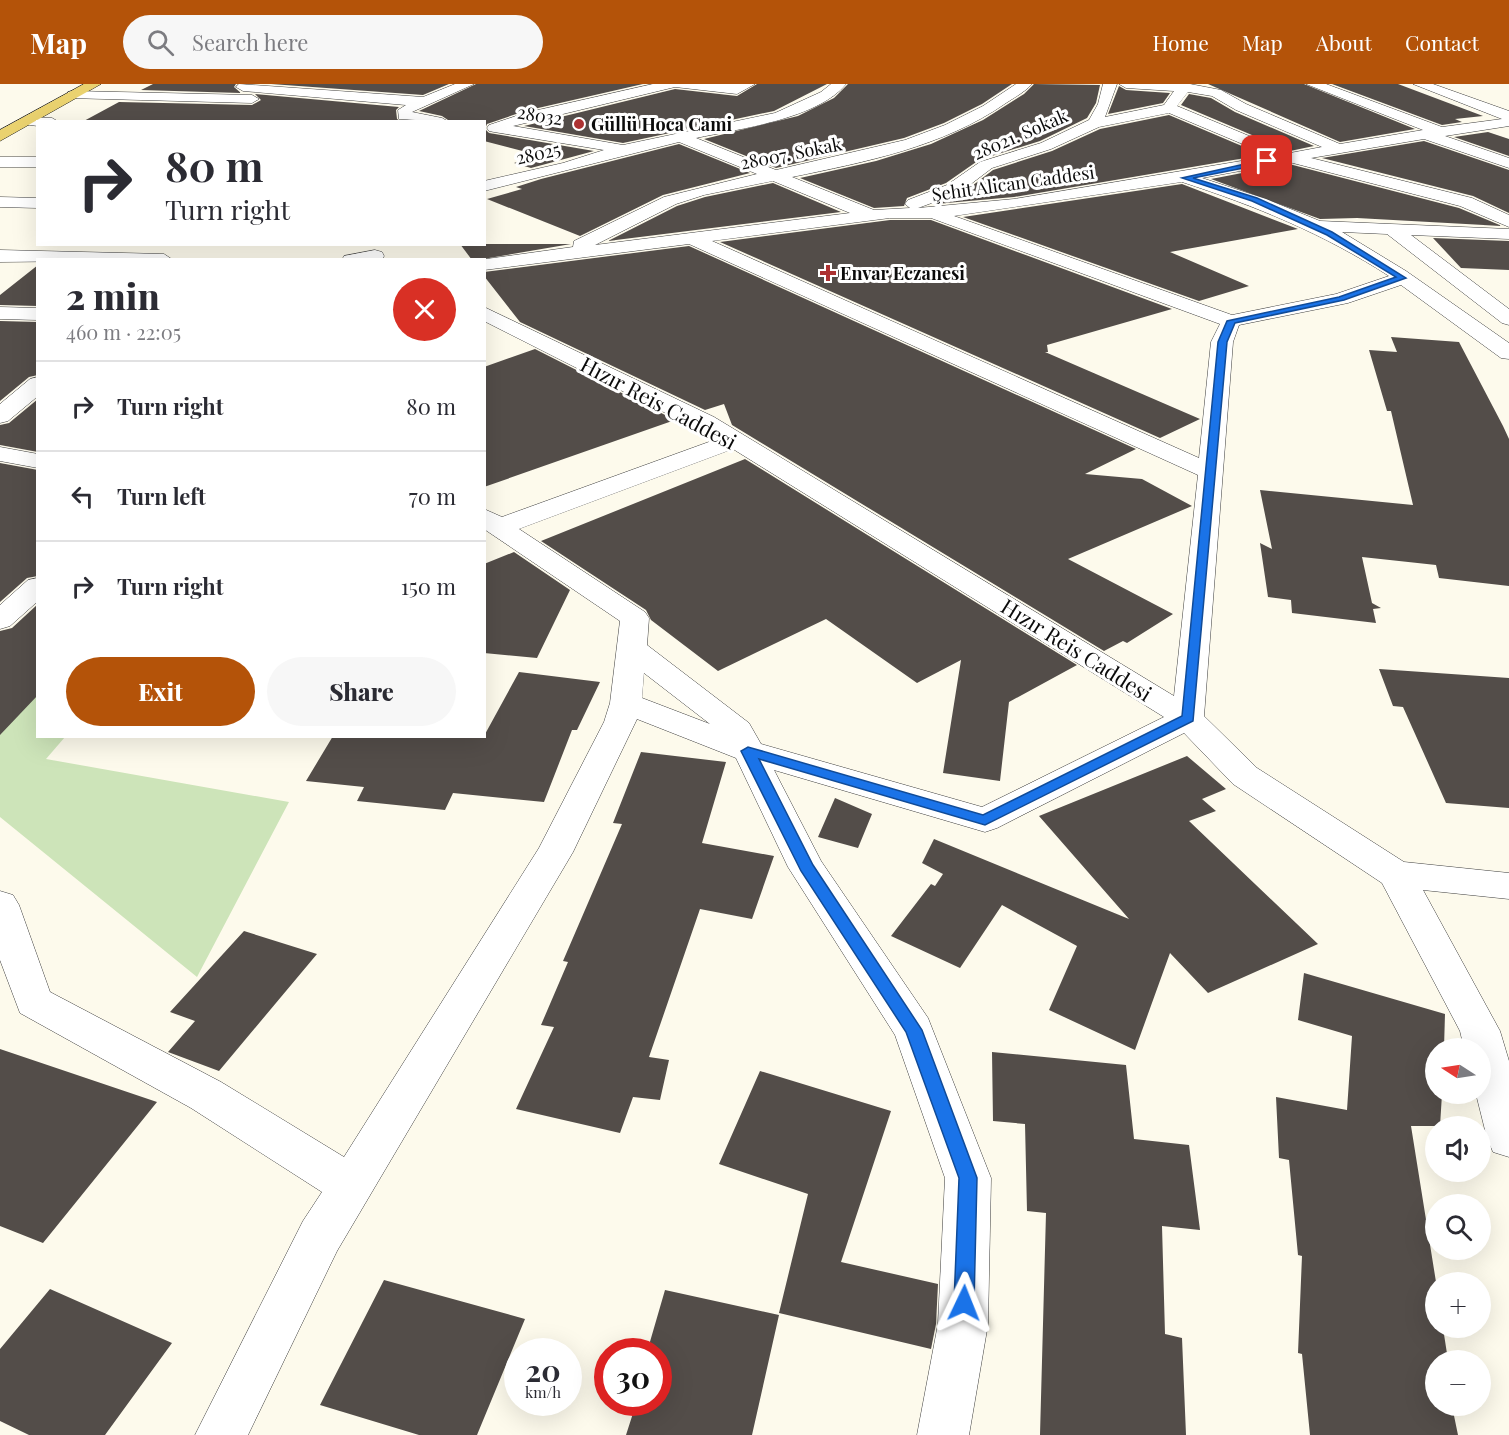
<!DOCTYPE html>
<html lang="en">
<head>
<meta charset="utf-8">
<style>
  :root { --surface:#fff; --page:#f7f7f7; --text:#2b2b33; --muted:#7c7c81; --line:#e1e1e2; --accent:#b45309 }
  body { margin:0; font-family:"Playfair Display",serif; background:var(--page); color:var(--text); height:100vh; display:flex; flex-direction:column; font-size:22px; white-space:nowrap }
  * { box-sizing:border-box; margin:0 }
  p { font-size:20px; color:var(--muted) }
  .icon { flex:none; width:33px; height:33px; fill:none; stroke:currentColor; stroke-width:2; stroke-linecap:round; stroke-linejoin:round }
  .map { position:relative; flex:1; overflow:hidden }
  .details { position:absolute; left:36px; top:174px; width:450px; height:480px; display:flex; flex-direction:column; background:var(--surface); border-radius:0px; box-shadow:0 6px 24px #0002 }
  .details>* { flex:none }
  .hud { position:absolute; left:36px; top:36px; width:450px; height:126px; border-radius:0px; box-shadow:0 6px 24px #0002; background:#fff; color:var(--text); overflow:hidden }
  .needle { width:39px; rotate:282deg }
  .controls { position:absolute; left:1425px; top:954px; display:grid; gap:12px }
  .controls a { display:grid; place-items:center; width:66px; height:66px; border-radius:50%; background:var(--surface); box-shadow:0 6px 24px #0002; font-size:30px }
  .speed { position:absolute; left:504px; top:1254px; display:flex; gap:12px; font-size:30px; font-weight:700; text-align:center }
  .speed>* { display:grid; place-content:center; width:78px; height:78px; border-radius:50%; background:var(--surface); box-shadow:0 6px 24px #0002; line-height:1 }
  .speed small { font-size:15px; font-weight:400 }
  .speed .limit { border:9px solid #d22; background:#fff; color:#111 }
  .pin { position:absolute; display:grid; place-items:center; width:51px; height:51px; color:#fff; margin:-26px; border-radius:12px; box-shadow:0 3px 9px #0006 }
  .me { position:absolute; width:66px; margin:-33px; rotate:2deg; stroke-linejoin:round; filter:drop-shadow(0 0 4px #0008) }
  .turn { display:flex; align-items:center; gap:21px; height:126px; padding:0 30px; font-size:27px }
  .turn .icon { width:78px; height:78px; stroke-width:2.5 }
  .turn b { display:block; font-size:42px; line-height:51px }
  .round { display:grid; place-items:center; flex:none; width:63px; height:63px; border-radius:32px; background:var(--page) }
  .headline { display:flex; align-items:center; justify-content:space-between; height:102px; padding:0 30px }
  h1 { font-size:36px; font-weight:800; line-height:45px }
  .button { display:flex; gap:12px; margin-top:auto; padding:12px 30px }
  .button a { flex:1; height:69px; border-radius:36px; background:var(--accent); color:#fff; font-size:24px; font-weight:800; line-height:69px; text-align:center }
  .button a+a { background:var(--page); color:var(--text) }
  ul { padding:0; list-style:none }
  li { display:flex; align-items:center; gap:18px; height:90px; padding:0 30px; border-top:2px solid var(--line) }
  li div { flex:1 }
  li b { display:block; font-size:22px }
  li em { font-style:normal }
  header { display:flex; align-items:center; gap:36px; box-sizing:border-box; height:84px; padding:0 30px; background:var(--accent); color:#fff }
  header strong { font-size:28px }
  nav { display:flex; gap:33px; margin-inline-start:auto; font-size:21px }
  .search { width:420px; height:54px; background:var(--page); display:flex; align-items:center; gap:15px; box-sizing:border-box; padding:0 21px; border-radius:33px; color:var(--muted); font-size:22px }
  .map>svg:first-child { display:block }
</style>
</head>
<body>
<header>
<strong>Map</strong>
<div class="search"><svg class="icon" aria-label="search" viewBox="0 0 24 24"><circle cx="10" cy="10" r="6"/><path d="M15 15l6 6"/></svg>Search here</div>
<nav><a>Home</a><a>Map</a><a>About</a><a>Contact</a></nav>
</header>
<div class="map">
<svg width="1509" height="1351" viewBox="0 0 1509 1351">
  <rect width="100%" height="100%" fill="#fdfaec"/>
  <path fill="#cde4b9" d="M0,580L37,583L38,652L65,653L46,675L289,718L197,893L0,733Z"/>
  <path fill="#534d49" d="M153,0H236L234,3L241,9L141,6Z
    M271,0H449L423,11Z
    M476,0H643L525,27L487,40L485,45L489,49L594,67L531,84L514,79L538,71L484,57V38H451L442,32L419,27Z
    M757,0H827L774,27L623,59L524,42L675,5L737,12Z
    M848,0H1012L982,20L944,39L904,54L776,84L704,55L798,32L834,14Z
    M1034,0L1100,1L1096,19L1087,34L1040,57L979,76L946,99L907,114L904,122L874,124L800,94L876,77L931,60L983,36L1024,10Z
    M1208,0H1304L1415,45L1340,58Z
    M1332,0H1398L1483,32L1455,35L1462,38L1442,41Z
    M1119,2L1126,6L1170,9L1163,19L1108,30Z
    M255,10L399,23L396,26L397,35L403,38H82L119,18L252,21L261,16Z
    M1189,10L1211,14L1235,28L1314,62L1290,67L1181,21Z
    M1169,31L1263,71L1014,113L935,120L960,111L993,86L1052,67L1100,45Z
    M1488,48L1509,55V72L1454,53Z
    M1424,57L1509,86V129L1473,112L1322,74Z
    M679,60L750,89L663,111L580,152L487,115L522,105L516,103L541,95Z
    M1289,80L1459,124L1502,142L1357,134L1320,135L1211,95Z
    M773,99L841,128L608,157L677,122L705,113Z
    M1182,100L1298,145L1170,168L1249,202L1199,217L963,133Z
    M890,136H931L1172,225L1047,261L1048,268H1045L1200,335L1160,354L720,158Z
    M1433,154L1509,157V186L1461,184Z
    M460,160H571L477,176H472Z
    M689,162L1136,365L1085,390L1142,395L1192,422L1068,475L1173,530L1127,559L1123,557L1104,567L732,341L724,320L705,326L520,238L484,192V188Z
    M38,181V222L0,221V211Z
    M0,237L38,238V291L29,293L0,317Z
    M1391,253L1459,258L1503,342L1509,355V502L1439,494L1436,481L1362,473L1372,519L1381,524L1373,525L1376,539L1292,529L1291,516L1268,513L1260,459L1272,465L1260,406L1413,421L1391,327H1387L1369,266L1397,268Z
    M535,265L675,336L484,403V283Z
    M38,315V368L0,361V341L9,339Z
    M745,375L1077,581L1009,618L1000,697L943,689L961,576L917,599L826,535L718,587L651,536L646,526L541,457Z
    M0,379L38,386V492L27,494L0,518Z
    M514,468L570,506L537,574L484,569V480Z
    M38,520V611L0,651V547L12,544Z
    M1379,585L1509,594V724L1446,719L1403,623L1393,622Z
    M519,588L600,598L577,646H572L544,718L453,709L445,726L357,717L364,703L306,697L333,652H484Z
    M641,668L726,678L702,759L774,772L752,835L700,825L649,973L669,976L660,1016L633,1013L620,1049L516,1025L554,943L541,941L568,878L563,877L622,740L613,739Z
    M1187,672L1226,705L1202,715L1216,727L1189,737L1318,860L1208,909L1170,869L1135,966L1049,926L1077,862L1002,821L960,884L891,852L931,800L935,802L943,790L922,779L934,755L1129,835L1039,732Z
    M835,714L872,730L858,764L818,753Z
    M244,847L317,870L219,987L168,968L195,937L170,928Z
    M1304,889L1445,930L1444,964H1436V1010H1442L1440,1042H1411L1436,1198V1244H1443L1448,1276H1436V1322H1452L1458,1351H1310L1302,1270L1298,1269L1302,1172L1298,1171L1289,1076L1279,1074L1276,1013L1347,1026L1352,952L1298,936Z
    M0,965L157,1018L43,1159L0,1142Z
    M992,968L1126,981L1134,1055L1189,1061L1200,1146L1162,1142L1165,1250L1182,1254L1186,1351H1040L1046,1129L1027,1127L1025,1040L993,1037Z
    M760,987L891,1027L841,1178L938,1200L936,1240L931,1265L779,1229L808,1110L719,1080Z
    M384,1196L525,1235L477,1351H419L320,1321Z
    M50,1205L172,1259L105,1351H29L0,1337V1265Z
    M665,1206L779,1231L752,1351H626L635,1323L631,1322L632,1318H658V1268H647Z"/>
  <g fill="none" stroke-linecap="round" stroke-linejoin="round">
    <g stroke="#3e3e3e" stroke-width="1">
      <path id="minor" d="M239,0L423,13L455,0H474L412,28L442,34L449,38L399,35L398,26L406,21L243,7L236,3Z
        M653,0H755L737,10L675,3L513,42L623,61L775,29L821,8L831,0H846C818,35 738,45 696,54L776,86L905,56L945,41L983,22L1016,0H1032C1025,8 1015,13 1006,19C943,63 865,78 792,93L874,126L910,124L905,120L908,116L947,101L980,78L1041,59L1089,36L1098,20L1103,0H1117L1105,33L1164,21L1174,7L1126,4L1119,0H1190L1221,6L1246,20L1340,60L1423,46L1306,0H1326L1442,43L1502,35L1413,0H1433L1509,27V42L1445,52L1509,74V84L1424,55L1311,74L1472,114L1509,131V143L1460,122L1289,78L1202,94L1266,115L1320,137L1509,145V155L1411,151L1509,225V241L1502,239L1387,150L1342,148L1406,187L1509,259V275L1501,274L1401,201L1348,219L1239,241L1233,258L1204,632L1257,684L1404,778L1509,789V815L1423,806L1500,947L1509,977V1073L1493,1068L1487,1054L1476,1010H1480V964H1464L1460,947L1382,799L1233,700L1184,649L997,744L985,748L774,686L821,777L928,934L991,1094L988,1240L969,1351H917L938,1240L945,1094L895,951L788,783L736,674L637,635L573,768L337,1167L248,1351H195L303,1137L322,1108L191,1024L20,929L0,876V807L13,811L19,821L50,908L221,998L344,1073L539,764L604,638L610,619L620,537L484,445V425L502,433L717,355L484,237V223L714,333L1174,612L1198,391L689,160L484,186V176H479L573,163L574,157L664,113L757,90L679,58L484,107V97L563,79L604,66L494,48L489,47L487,44L489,41L525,29ZM1188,8L1212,12L1236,26L1322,63L1290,69L1177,22ZM1169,29L1271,72L1014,115L918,124L959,109L992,84L1051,65L1099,43ZM773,97L850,129L595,161L676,120L704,111ZM1182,98C1256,122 1324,150 1389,192L1336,210L1232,231L954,132ZM890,134H931L1220,240L1211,258L1199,374L712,157ZM733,365L1164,633L982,723L761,660L749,639L647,561L649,534L645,528L519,445ZM644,589L710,640L642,614Z
        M73,7L252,11L259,15L252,19L68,14V8Z
        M27,33L52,34L59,38H38V42L22,40L20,37L22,34Z
        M0,73H38V83H0Z
        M0,113L38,114V124L0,123Z
        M0,166L164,170L173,176L0,178Z
        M375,166L382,168L384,172L382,176H342L344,172Z
        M0,223L38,224V236L0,235Z
        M38,293V312L8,337L0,339V320L30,295Z
        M0,363L38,370V384L0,377Z
        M38,494V517L10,542L0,545V521L28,496Z"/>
    </g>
    <g stroke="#1c1c1c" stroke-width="1">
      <path id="major" d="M84,0H101L0,57V46Z"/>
    </g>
    <use href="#minor" fill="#fff" fill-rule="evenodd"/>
    <use href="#major" fill="#ead26f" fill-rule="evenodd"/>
  </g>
  <path fill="#1a73e8" stroke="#114b97" stroke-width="1.5" d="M1267,75L1269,79L1193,94L1257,114L1332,148L1406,194L1344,216L1235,239L1227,258L1193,637L985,741L759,675L813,781L922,946L977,1094L974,1219L971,1226L964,1229L957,1226L954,1219L959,1094L906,948L801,787L741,667L748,663L983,731L1182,632L1218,258L1227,237L1339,213L1396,193L1327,151L1252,117L1182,94Z"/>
  <g fill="#ad3232" stroke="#fff" stroke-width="2">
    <circle cx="579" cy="40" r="6"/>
    <path d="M825 180h6v6h6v6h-6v6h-6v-6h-6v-6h6z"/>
  </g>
  <g text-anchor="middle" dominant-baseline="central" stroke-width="6" stroke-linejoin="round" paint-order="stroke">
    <g font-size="18" fill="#0b0b0b" stroke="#fff">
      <text transform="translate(540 31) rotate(9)">28032</text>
      <text transform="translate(1020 50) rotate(-23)">28021. Sokak</text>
      <text transform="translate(538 69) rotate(-13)">28025</text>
      <text transform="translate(791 69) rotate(-11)">28007. Sokak</text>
      <text transform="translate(1013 99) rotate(-8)">Şehit Alican Caddesi</text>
    </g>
    <g font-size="18" font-weight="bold" fill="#0b0b0b" stroke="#fff" text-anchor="start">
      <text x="591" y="40">Güllü Hoca Cami</text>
      <text x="840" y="189">Envar Eczanesi</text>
    </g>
    <g font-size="21" fill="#0b0b0b" stroke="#fff">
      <text transform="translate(659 318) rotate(28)">Hızır Reis Caddesi</text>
      <text transform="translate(1077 565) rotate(32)">Hızır Reis Caddesi</text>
    </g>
  </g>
</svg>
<div class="controls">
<a><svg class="needle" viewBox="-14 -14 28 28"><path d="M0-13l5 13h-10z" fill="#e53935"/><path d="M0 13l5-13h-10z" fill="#7c7c81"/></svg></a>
<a><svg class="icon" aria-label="sound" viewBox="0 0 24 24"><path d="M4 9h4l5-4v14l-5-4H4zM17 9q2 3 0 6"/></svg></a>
<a><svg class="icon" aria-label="search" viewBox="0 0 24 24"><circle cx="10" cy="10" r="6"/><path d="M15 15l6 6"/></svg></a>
<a>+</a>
<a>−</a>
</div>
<div class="speed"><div>20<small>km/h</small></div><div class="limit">30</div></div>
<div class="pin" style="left:1267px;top:77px;background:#d93025"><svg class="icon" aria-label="arrive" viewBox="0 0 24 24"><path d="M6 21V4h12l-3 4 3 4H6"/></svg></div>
<svg class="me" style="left:964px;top:1219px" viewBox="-20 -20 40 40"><path d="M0-17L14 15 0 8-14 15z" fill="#1a73e8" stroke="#fff" stroke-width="4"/></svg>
<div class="hud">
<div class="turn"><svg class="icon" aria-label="right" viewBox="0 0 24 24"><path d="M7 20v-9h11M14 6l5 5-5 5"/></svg><div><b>80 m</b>Turn right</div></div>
</div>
<section class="details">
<div class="headline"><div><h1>2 min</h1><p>460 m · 22:05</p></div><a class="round" style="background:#d93025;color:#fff"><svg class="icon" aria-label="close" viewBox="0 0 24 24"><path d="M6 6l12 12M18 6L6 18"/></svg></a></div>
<ul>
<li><svg class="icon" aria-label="right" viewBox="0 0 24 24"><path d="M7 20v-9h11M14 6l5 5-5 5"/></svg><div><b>Turn right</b></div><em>80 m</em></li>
<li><svg class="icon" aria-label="left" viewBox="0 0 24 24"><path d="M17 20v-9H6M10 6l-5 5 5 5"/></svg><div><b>Turn left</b></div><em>70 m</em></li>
<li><svg class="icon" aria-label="right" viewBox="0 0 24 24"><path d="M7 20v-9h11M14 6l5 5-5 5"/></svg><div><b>Turn right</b></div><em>150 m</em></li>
</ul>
<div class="button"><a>Exit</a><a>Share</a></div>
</section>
</div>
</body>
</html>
